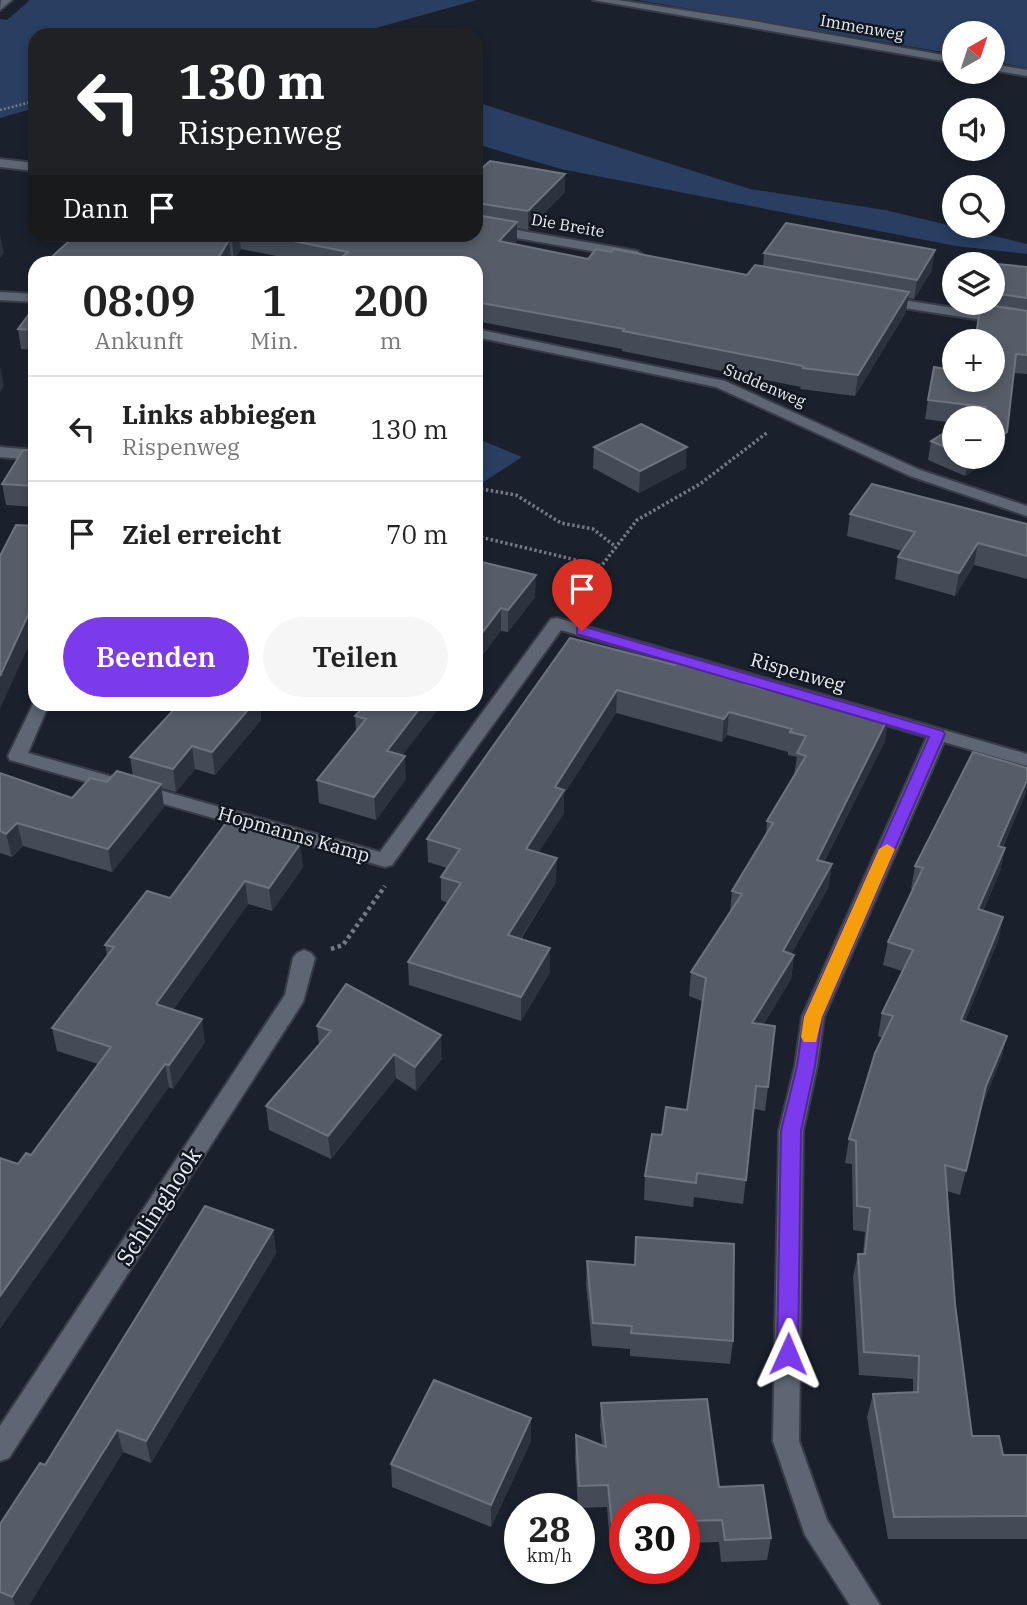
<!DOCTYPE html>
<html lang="de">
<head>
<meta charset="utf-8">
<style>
  :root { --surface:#fff; --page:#f6f6f6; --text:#222; --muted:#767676; --line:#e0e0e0; --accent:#7c3aed }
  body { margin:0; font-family:"IBM Plex Serif",serif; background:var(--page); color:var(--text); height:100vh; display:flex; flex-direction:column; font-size:26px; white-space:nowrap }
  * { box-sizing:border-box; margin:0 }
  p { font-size:23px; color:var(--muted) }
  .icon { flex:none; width:38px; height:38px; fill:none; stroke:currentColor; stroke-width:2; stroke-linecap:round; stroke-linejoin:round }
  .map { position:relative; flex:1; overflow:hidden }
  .side { position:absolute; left:28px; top:256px; width:455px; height:455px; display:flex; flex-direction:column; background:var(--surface); border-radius:21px; box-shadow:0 4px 10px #0003 }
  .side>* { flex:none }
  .hud { position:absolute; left:28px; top:28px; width:455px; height:214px; border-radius:21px; box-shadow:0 4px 10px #0003; background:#202124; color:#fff; overflow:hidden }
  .needle { width:46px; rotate:39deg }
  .controls { position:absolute; left:942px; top:21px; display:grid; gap:14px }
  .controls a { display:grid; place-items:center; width:63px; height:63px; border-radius:50%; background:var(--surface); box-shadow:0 4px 10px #0003; font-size:35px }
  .speed { position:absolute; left:504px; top:1493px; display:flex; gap:14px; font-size:35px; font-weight:700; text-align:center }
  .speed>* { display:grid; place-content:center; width:91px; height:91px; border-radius:50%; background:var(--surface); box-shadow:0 4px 10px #0003; line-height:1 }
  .speed small { font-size:18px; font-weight:400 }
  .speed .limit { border:10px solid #d22; background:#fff; color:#111 }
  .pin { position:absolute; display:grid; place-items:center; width:60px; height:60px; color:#fff; margin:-72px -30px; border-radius:50% 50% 50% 0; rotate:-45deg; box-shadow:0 0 7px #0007 }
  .pin .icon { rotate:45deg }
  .me { position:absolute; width:77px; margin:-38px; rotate:1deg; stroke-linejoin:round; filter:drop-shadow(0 0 5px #0008) }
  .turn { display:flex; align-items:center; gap:24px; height:147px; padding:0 35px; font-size:32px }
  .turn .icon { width:91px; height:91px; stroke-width:2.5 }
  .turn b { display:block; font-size:49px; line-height:60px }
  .then { display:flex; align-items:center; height:66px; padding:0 35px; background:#0003; gap:14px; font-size:26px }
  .eta { display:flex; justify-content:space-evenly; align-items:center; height:119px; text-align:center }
  .eta b { font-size:42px; font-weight:600; line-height:49px }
  .cta { display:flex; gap:14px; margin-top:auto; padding:14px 35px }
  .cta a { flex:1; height:80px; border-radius:42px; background:var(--accent); color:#fff; font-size:28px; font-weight:600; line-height:80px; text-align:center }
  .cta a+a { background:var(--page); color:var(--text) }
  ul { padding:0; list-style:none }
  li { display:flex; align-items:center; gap:21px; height:105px; padding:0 35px; border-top:2px solid var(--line) }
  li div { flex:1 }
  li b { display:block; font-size:26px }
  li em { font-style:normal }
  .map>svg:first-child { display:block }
</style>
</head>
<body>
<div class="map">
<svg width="1027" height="1605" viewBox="0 0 1027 1605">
  <rect width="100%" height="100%" fill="#1a212c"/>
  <path fill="#293e60" d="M30,0H477L376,28L402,35H35V108L0,118V19L7,20Z
    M637,0H1027V68L992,61V33H954V54Z
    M476,102L750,189L885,210L1027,244V254L956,246L561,169L476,144Z
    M476,438L522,457L476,487Z"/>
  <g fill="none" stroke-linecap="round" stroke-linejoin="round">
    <g stroke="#373c46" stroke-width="4">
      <path id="minor" d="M1,0H12L0,10Z
        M0,159L35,163V171L0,167Z
        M476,223L637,251L643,255L637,259L476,231Z
        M0,292L35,294V302L0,300Z
        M883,297L1027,319V327L878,304V298Z
        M476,329L725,381L920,470L1027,506V516L910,476L716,387L476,337Z
        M0,447L35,450V460L0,457Z
        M557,618L1027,754V766L944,742L824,1017L817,1066L803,1131L799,1441L827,1520L880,1605H850L805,1535L773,1441L779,1131L795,1066L802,1017L927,737L561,630L392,865L385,867L10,760L8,756L35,700V704H49L28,753L380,852L551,619Z
        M304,950L311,953L315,958L303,1002L9,1458L0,1461V1426L285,995L293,958L297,953Z"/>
    </g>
    <g stroke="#373c46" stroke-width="4">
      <path id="tertiary" d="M593,0H618L748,20L954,57V63Z
        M992,64L1027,70V76L992,70Z"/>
    </g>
    <path stroke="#747a83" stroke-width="2.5" stroke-dasharray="2 2" stroke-linecap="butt" d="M0,110L35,101"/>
    <path stroke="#747a83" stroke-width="3.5" stroke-dasharray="2.5 2.5" stroke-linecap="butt" d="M476,488L516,495L561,523L593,529L616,547
      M476,536L601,566
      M578,596L637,520L700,484L768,432"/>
    <path stroke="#747a83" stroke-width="4.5" stroke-dasharray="3.5 3.5" stroke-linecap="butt" d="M574,601L579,595
      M331,949L343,945L385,886"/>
    <use href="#minor" fill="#5e6673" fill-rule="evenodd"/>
    <use href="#tertiary" fill="#5e6673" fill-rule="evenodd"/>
  </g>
  <path fill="#444b57" d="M476,169L565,174V192L528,230L517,228V241L514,244L588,259L747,275L763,266L764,253L932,270L914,299L908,298L906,312L855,396L800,389L801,387L622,351V349L476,321V262H306L241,249L234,260L231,259L229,262H46L77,234H476Z
    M992,264L1027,267V374L1014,373L1007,432L1003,451L965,476L928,460L931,441L954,427V457H992V418H954V423L925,419L928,400L992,380L975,341L981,303H992Z
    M35,306V350L21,349L18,329Z
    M594,447L686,468L639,493L593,468Z
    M35,451V507L6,505L2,484Z
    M850,514L1027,524V579L974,565L955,596L895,579L898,557L902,551L847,536Z
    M476,569L535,597L508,632L501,631Z
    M570,638L675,665L749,677L748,685L837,709L888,718L885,741L824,862L832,864L828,888L791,954L794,955L791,979L763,1025L768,1087L765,1111L754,1109L743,1204L694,1197L693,1207L644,1200L645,1176L662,1135L687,1110L702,1001L689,996L691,972L730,913L732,891L766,836L767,821L794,775L797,757L788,755V752L727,735L722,742L616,713L564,794V813L538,853L556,882L521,939L550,972L521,1021L409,985L408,962L448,903L441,900V877L447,868L428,862L427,839Z
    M179,704H260L261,720L215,775L195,769L176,792L161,788L164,807L112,872L23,846L12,857L0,853V773L72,798L107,782L133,776L130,757Z
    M366,704H442L402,755L406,779L376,820L319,803L317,780L356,731L355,716Z
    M1027,768L1026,792L1003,847L1005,848L1000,871L983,911L1003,917L998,941L965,1021L1007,1036L1001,1059L981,1108L960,1195L947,1191L955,1304L972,1436L1003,1455H1027V1539H888L867,1417L873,1394L913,1392V1379L859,1375L853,1277L858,1254H863L865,1232L853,1230L852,1164L845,1163L849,1139L882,1038L878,1036L882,1013L902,971L883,965L888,942L912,890L911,889L915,866Z
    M303,867L272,911L248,904L173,1010L205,1042L173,1089L169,1087L31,1155L98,1064L57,1051L52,1028L107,956L105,945L170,898Z
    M317,1026L442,1059L416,1091L396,1078L331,1159L269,1130L266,1106L319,1044Z
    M273,1230L276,1253L151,1463L123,1452L29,1605H0V1524L45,1465Z
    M636,1237L733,1341L730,1364L630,1356V1349L592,1346L586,1284L587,1261L635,1265Z
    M601,1403L719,1487L771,1538L767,1560L721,1562L719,1542L684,1543V1508H625V1546H610L607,1507L578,1508L575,1458L576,1435L602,1445L600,1426Z
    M531,1418V1441L491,1527L392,1487L391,1464Z"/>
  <path fill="#2c333f" d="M565,174V192L528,230V211Z
    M517,222V241L499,260V241Z
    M0,234L4,253L0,258Z
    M236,234H239L241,249L234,260L232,241Z
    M229,240L231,259L229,262H216Z
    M935,250L932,270L914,299L917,280Z
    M909,292L906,312L855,396L858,375Z
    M0,366L4,386L0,393Z
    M1007,432L1003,451L965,476L969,457H992V442Z
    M687,447L686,468L639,493L640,471Z
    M978,543L974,565L955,596L959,573Z
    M536,575L535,597L508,632V610Z
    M35,600V632L0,709V676Z
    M501,608V631L476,664V641Z
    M617,690L616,713L564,794V813L526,872V849L555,787Z
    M253,704H260L261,720L215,775L212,752Z
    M423,704H442L388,774L387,751Z
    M729,712L727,735L722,742L724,719Z
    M888,718L885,741L813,883L817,860Z
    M192,746L195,769L176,792L173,769Z
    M405,756L406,779L376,820L374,797Z
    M1027,780L1026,792L993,869L998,846Z
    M161,784L164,807L112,872L108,849Z
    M17,823L23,846L12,857L6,834Z
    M300,844L303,867L272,911L269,888Z
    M1005,848L1000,871L973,933L978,909Z
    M557,858L556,882L508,958V935Z
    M832,864L828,888L780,975L783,951Z
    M245,881L248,904L160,1028L156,1004Z
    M1003,917L998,941L956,1043L961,1020Z
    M550,948V972L521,1021V997Z
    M794,955L791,979L749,1047L752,1023Z
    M202,1019L205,1042L173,1089L169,1065Z
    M441,1035L442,1059L416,1091L415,1067Z
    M1007,1036L1001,1059L980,1110L986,1086Z
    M394,1054L396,1078L331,1159L328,1136Z
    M165,1064L169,1087L0,1329V1296Z
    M273,1230L276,1253L151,1463L146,1441Z
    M531,1418V1441L491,1527V1505Z
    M117,1430L123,1452L29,1605H15L12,1597Z"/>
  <path fill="#565d68" stroke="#6d747e" stroke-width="2" d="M490,161L565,174L528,211L476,203V169H481Z
    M476,215L517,222L499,241L588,259L596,249L611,252L614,249L747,275L755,265L909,292L858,375L803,368V366L623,331L624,329L476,302V262H336L348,252L259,234H476Z
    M786,223L935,250L917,280L764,253Z
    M77,234H236L232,241L229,240L216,262H46Z
    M987,263L1027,267V298L992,293V264H987Z
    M981,304L1027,311V355L1016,354L1007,432L992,442V418H968L985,407L928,400L934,367L946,369L948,353L954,354V380H992V341H975Z
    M35,306V330L18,329Z
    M641,424L687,447L640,471L594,447Z
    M954,427V451L931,441Z
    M23,450L35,451V486L2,484Z
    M872,484L1027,524V556L978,543L959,573L898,557L915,532L850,514Z
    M16,525L35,526V600L0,676V556Z
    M482,562L536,575L508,610L501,608L476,641V569Z
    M570,638L675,665L679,659L749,677L745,684L837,709L839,706L888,718L817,860L832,864L783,951L794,955L752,1023L775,1026L768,1087L756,1086L746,1180L697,1173L696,1183L645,1176L652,1134L662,1135L666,1107L687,1110L706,978L691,972L742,894L732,891L773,823L767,821L806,756L797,753L806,736L790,732L792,729L729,712L724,719L617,690L555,787L564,790L526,849L557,858L508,935L550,948L521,997L408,962L461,883L441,877L460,849L427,839Z
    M179,704H253L212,752L192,746L173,769L130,757Z
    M366,704H423L387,751L405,756L374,797L317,780L366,719L355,716Z
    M973,752L1027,768V780L998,846L1005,848L978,909L1003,917L961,1020L1007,1036L986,1086L966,1171L945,1165L955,1304L972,1436H999L1003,1455H1027V1516L894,1517L873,1394L918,1392L919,1356L864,1352L858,1254H865L870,1208L857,1206L856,1141L849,1139L875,1053L893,1016L882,1013L913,950L888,942L923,868L915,866Z
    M117,771L161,784L108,849L17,823L6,834L0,831V773L72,798L90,778L107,782Z
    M226,823L300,844L269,888L245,881L156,1004L202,1019L169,1065L165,1064L0,1296V1158L18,1164L26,1153L31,1155L111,1047L52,1028L114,947L105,945L147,891L170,898Z
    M346,984L441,1035L415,1067L394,1054L328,1136L266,1106L331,1031L317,1026Z
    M205,1206L273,1230L146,1441L117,1430L12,1597L0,1592V1524L40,1463L45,1465Z
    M636,1237L734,1244L733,1341L631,1333L632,1326L593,1323L587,1261L635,1265Z
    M434,1380L531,1418L491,1505L391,1464Z
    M707,1399L719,1487L763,1485L771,1538L725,1540L722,1520L684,1521V1508H625V1523L612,1524L608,1485L579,1486L576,1435L606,1447L601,1403Z"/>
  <path fill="#7c3aed" stroke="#51269a" stroke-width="2" d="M582,626L943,731L945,734L822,1017L815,1066L801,1131L798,1354L795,1361L788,1364L780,1361L777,1354L781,1131L797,1066L804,1017L929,737L577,634V627Z"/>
  <path fill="#f59e0b" d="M887,844L895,849L822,1017L816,1042H804L801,1037L804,1017L879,849Z"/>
  <g text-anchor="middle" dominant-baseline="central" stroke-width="5" stroke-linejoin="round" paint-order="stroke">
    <g font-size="16" fill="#eaeff6" stroke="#111822">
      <text transform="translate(862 27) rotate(10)">Immenweg</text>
      <text transform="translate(568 225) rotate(10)">Die Breite</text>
      <text transform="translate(765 385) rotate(23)">Suddenweg</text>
    </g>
    <g font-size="19" fill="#eaeff6" stroke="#111822">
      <text transform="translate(798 672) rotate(16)">Rispenweg</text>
      <text transform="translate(294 834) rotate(16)">Hopmanns Kamp</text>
    </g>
    <g font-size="23" fill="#eaeff6" stroke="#111822">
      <text transform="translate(158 1206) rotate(-57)">Schlinghook</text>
    </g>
  </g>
</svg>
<div class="controls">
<a><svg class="needle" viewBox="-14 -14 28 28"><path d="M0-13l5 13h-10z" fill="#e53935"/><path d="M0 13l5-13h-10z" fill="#767676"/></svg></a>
<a><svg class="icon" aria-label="sound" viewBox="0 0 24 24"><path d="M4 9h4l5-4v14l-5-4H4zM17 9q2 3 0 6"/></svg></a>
<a><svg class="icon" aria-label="search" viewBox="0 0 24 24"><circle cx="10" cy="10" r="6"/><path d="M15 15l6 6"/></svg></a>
<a><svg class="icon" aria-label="layers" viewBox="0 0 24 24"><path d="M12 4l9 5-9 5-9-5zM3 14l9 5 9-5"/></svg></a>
<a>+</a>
<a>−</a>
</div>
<div class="speed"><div>28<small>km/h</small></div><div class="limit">30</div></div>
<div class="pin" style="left:582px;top:631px;background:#d93025"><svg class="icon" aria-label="arrive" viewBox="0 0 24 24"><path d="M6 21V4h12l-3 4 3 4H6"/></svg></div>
<svg class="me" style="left:788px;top:1354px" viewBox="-20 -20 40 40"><path d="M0-17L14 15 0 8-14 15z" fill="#7c3aed" stroke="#fff" stroke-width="4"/></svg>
<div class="hud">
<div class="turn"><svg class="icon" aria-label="left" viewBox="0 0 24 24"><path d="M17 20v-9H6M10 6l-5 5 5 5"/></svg><div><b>130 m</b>Rispenweg</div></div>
<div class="then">Dann<svg class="icon" aria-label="arrive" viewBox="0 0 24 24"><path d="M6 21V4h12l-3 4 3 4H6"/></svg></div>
</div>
<section class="side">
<div class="eta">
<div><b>08:09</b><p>Ankunft</p></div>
<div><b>1</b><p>Min.</p></div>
<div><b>200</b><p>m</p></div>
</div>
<ul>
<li><svg class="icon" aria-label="left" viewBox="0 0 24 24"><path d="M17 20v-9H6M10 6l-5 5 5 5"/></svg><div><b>Links abbiegen</b><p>Rispenweg</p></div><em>130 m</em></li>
<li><svg class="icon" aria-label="arrive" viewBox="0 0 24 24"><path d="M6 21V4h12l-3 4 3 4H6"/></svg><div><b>Ziel erreicht</b></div><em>70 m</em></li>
</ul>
<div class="cta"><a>Beenden</a><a>Teilen</a></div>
</section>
</div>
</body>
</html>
